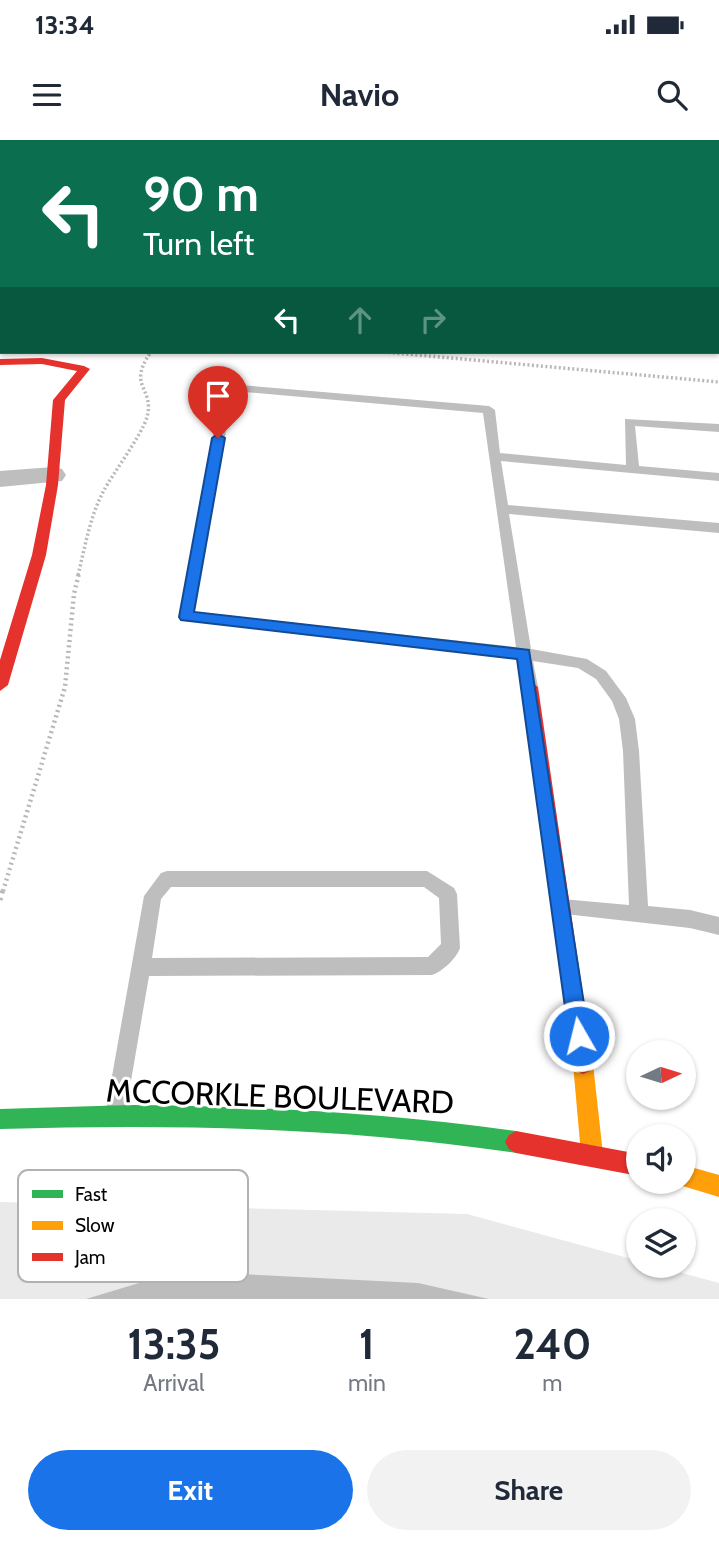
<!DOCTYPE html>
<html lang="en">
<head>
<meta charset="utf-8">
<style>
  :root { --surface:#fff; --page:#f2f2f3; --text:#1f2937; --muted:#747a83; --accent:#1a73e8 }
  body { margin:0; font-family:Cabin,sans-serif; background:var(--page); color:var(--text); height:100vh; display:flex; flex-direction:column; font-size:26px; white-space:nowrap }
  * { box-sizing:border-box; margin:0 }
  p { font-size:23px; color:var(--muted) }
  .icon { flex:none; width:38px; height:38px; fill:none; stroke:currentColor; stroke-width:2; stroke-linecap:round; stroke-linejoin:round }
  .map { position:relative; height:1159px; overflow:hidden }
  .drawer { display:flex; flex-direction:column; background:var(--surface); flex:1 }
  .drawer>* { flex:none }
  .top-card { position:absolute; left:0px; top:0px; width:719px; height:214px; box-shadow:0 2px 5px #0004; background:#0b6e4f; color:#fff; overflow:hidden }
  .needle { width:46px; rotate:86deg }
  .buttons { position:absolute; left:626px; top:900px; display:grid; gap:14px }
  .buttons a { display:grid; place-items:center; width:70px; height:70px; border-radius:50%; background:var(--surface); box-shadow:0 2px 5px #0004; font-size:35px }
  .pin { position:absolute; display:grid; place-items:center; width:60px; height:60px; color:#fff; margin:-72px -30px; border-radius:50% 50% 50% 0; rotate:-45deg; box-shadow:0 0 7px #0007 }
  .pin .icon { rotate:45deg }
  .me { position:absolute; width:77px; margin:-38px; rotate:352deg; stroke-linejoin:round; filter:drop-shadow(0 0 5px #0008) }
  .turn { display:flex; align-items:center; gap:24px; height:147px; padding:0 28px; font-size:32px }
  .turn .icon { width:91px; height:91px; stroke-width:2.5 }
  .turn b { display:block; font-size:49px; line-height:60px }
  .lanes { display:flex; align-items:center; height:66px; padding:0 28px; background:#0003; justify-content:center; gap:35px; direction:ltr }
  .lanes .off { opacity:.35 }
  .eta { display:flex; justify-content:space-evenly; align-items:center; height:119px; text-align:center }
  .eta b { font-size:42px; font-weight:700; line-height:49px }
  .action { display:flex; gap:14px; margin-top:auto; padding:14px 28px }
  .action a { flex:1; height:80px; border-radius:42px; background:var(--accent); color:#fff; font-size:28px; font-weight:700; line-height:80px; text-align:center }
  .action a+a { background:var(--page); color:var(--text) }
  .status { display:flex; justify-content:space-between; align-items:center; height:49px; padding:0 35px; background:var(--surface); direction:ltr }
  .status svg { height:19px; fill:currentColor }
  header { display:flex; justify-content:space-between; align-items:center; height:91px; padding:0 28px; background:var(--surface); font-size:32px; font-weight:700 }
  .map>svg:first-child { display:block }
</style>
</head>
<body>
<div class="status"><b>13:34</b><svg viewBox="0 0 49 12"><path d="M0 12V9h3v3zM5 12V6h3v6zM10 12V3h3v9zM15 12V0h3v12zM26 1h20v11H26zM47 4h2v5h-2z"/></svg></div>
<header><svg class="icon" aria-label="menu" viewBox="0 0 24 24"><path d="M4 6h16M4 12h16M4 18h16"/></svg>Navio<svg class="icon" aria-label="search" viewBox="0 0 24 24"><circle cx="10" cy="10" r="6"/><path d="M15 15l6 6"/></svg></header>
<div class="map">
<svg width="719" height="1159" viewBox="0 0 719 1159">
  <rect width="100%" height="100%" fill="#fff"/>
  <path fill="#eaeaea" d="M0,1062L467,1074L639,1121V1125H653L719,1143V1159H0Z"/>
  <path fill="#bcbcbc" d="M179,1131L418,1143L489,1159H86Z"/>
  <g fill="none" stroke-linecap="round" stroke-linejoin="round">
    <path stroke="#b8b8b8" stroke-width="3.5" stroke-dasharray="2 2.5" stroke-linecap="butt" d="M384,212L719,242
      M78,435C85,407 90,377 103,352C113,333 142,295 147,277C155,247 126,247 151,212"/>
    <path stroke="#b8b8b8" stroke-width="4.5" stroke-dasharray="2 3.5" stroke-linecap="butt" d="M3,751L65,547L74,454L79,433"/>
    <path stroke="#b8b8b8" stroke-width="5" stroke-dasharray="2.5 4.5" stroke-linecap="butt" d="M0,760L3,749"/>
    <path fill="#bebebe" fill-rule="evenodd" d="M512,0H520V2H512Z
      M562,0H573L575,2H563Z
      M718,106H719V112H718Z
      M718,188H719V194H718Z
      M228,244L489,266L495,270L500,313L626,325L625,279L719,284V292L635,286L639,326L719,333V341L501,321L508,365L719,383V393L509,374L531,509L587,519L606,531L626,558L635,579L639,611L648,766L690,770L719,777V795L690,788L556,773L553,767L556,761L562,759L629,765L623,611L619,579L612,561L596,539L578,528L533,521L538,547L530,553L522,547L517,519L181,480L179,476L222,247ZM233,251L483,273L516,507L194,472Z
      M167,731H427L454,748L457,754L460,808C456,819 443,831 432,835L149,836L126,970L123,977L116,980L109,977L106,970L144,756L161,733ZM171,747H424L439,758L441,804L428,817L152,818L161,759Z"/>
    <path fill="#bebebe" fill-rule="evenodd" d="M218,0H234L235,2H219Z
      M630,0H650L651,2H631Z
      M718,34H719V45H718Z
      M0,62H2V74H0Z
      M53,327L62,329L66,335L62,341L0,347V331Z"/>
    <path fill="#30b455" fill-rule="evenodd" d="M130,965C259,966 387,973 516,991L523,995L527,1002L523,1009L516,1013C344,987 173,984 0,989V969Z"/>
    <path fill="#ff9f0a" fill-rule="evenodd" d="M583,914L590,917L593,924L603,1014L600,1022L592,1025L584,1022L581,1014L573,924L576,917Z
      M684,1025L719,1035V1057L676,1044L675,1041H684Z"/>
    <path fill="#e5322d" fill-rule="evenodd" d="M42,218L84,226L90,229L65,260L58,345L46,415L8,545L0,551V520L32,415L46,345L53,260L77,231L42,224L0,225V219Z
      M530,541L538,547L593,924L590,931L583,934L576,931L573,924L522,547Z
      M516,991L639,1014V1036L516,1013L509,1009L505,1002L509,995Z"/>
  </g>
  <path fill="#1a73e8" stroke="#114b97" stroke-width="2" d="M218,294L225,298L194,472L529,510L589,896L586,903L579,906L572,903L569,896L517,519L181,480L179,477L212,298Z"/>
  <g text-anchor="middle" dominant-baseline="central" stroke-width="6" stroke-linejoin="round" paint-order="stroke">
    <g font-size="32" fill="#000" stroke="#fff">
      <text transform="translate(280 956) rotate(2)">MCCORKLE BOULEVARD</text>
    </g>
  </g>
  <rect x="18" y="1030" width="230" height="112" rx="10" fill="#fff" stroke="#b2b2b2" stroke-width="2"/>
  <rect x="32" y="1050" width="31" height="8" fill="#30b455"/>
  <rect x="32" y="1081" width="31" height="9" fill="#ff9f0a"/>
  <rect x="32" y="1113" width="31" height="8" fill="#e5322d"/>
  <g font-size="19" fill="#000">
    <text x="75" y="1061">Fast</text>
    <text x="75" y="1092">Slow</text>
    <text x="75" y="1124">Jam</text>
  </g>
</svg>
<div class="buttons">
<a><svg class="needle" viewBox="-14 -14 28 28"><path d="M0-13l5 13h-10z" fill="#e53935"/><path d="M0 13l5-13h-10z" fill="#747a83"/></svg></a>
<a><svg class="icon" aria-label="sound" viewBox="0 0 24 24"><path d="M4 9h4l5-4v14l-5-4H4zM17 9q2 3 0 6"/></svg></a>
<a><svg class="icon" aria-label="layers" viewBox="0 0 24 24"><path d="M12 4l9 5-9 5-9-5zM3 14l9 5 9-5"/></svg></a>
</div>
<div class="pin" style="left:218px;top:298px;background:#d93025"><svg class="icon" aria-label="arrive" viewBox="0 0 24 24"><path d="M6 21V4h12l-3 4 3 4H6"/></svg></div>
<svg class="me" style="left:579px;top:896px" viewBox="-20 -20 40 40"><circle r="17" fill="#1a73e8" stroke="#fff" stroke-width="3"/><path d="M0-11L8 9 0 5-8 9z" fill="#fff"/></svg>
<div class="top-card">
<div class="turn"><svg class="icon" aria-label="left" viewBox="0 0 24 24"><path d="M17 20v-9H6M10 6l-5 5 5 5"/></svg><div><b>90 m</b>Turn left</div></div>
<div class="lanes"><svg class="icon" aria-label="left" viewBox="0 0 24 24"><path d="M17 20v-9H6M10 6l-5 5 5 5"/></svg><svg class="icon off" aria-label="ahead" viewBox="0 0 24 24"><path d="M12 20V5M6 11l6-6 6 6"/></svg><svg class="icon off" aria-label="right" viewBox="0 0 24 24"><path d="M7 20v-9h11M14 6l5 5-5 5"/></svg></div>
</div>
</div>
<section class="drawer">
<div class="eta">
<div><b>13:35</b><p>Arrival</p></div>
<div><b>1</b><p>min</p></div>
<div><b>240</b><p>m</p></div>
</div>
<div class="action"><a>Exit</a><a>Share</a></div>
</section>
</body>
</html>
